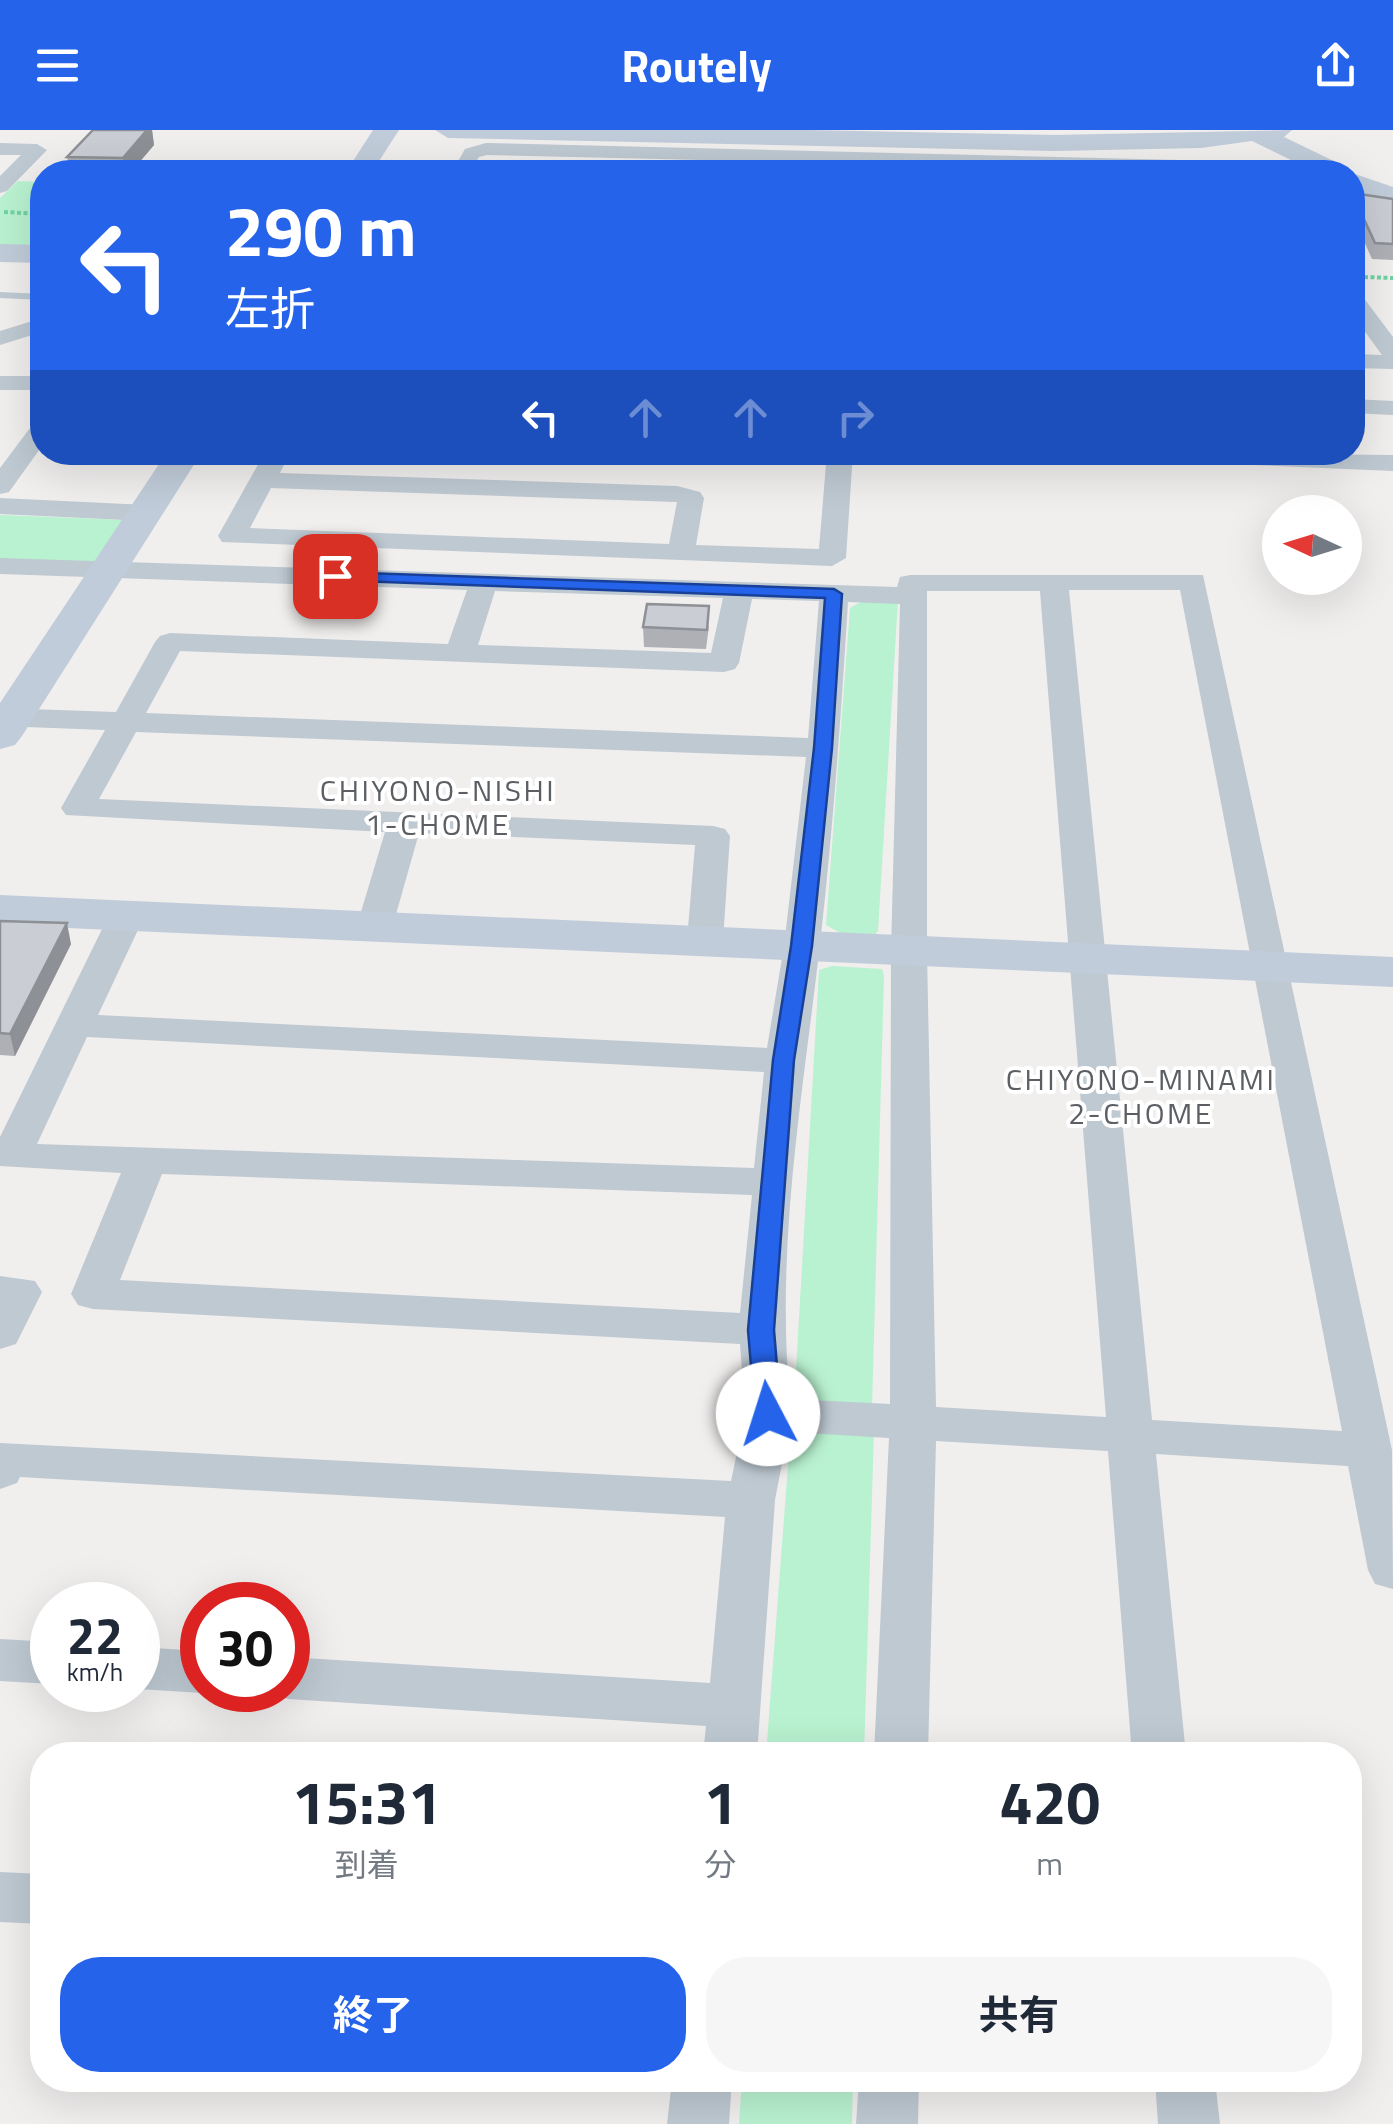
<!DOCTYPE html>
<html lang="ja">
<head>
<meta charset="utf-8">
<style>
  :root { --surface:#fff; --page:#f6f6f7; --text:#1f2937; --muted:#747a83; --accent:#2563eb }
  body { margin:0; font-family:"Titillium Web","Noto Sans JP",sans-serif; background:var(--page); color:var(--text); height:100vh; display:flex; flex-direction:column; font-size:38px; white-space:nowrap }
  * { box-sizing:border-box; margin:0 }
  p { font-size:32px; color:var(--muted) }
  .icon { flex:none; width:55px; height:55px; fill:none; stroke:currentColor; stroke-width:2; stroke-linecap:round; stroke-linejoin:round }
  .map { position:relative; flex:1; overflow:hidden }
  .drawer { position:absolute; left:30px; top:1612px; width:1332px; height:350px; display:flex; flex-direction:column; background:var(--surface); border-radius:40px; box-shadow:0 10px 40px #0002 }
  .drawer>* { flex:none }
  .hud { position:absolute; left:30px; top:30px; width:1335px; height:305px; border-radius:40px; box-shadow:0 10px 40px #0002; background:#2563eb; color:#fff; overflow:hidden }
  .needle { width:65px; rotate:274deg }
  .controls { position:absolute; left:1262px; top:365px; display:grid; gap:20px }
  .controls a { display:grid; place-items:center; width:100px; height:100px; border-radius:50%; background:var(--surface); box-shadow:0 10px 40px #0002; font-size:50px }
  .speed { position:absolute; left:30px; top:1452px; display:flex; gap:20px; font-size:50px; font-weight:700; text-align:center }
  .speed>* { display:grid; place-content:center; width:130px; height:130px; border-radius:50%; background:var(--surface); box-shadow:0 10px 40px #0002; line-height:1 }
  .speed small { font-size:25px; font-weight:400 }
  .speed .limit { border:15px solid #d22; background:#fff; color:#111 }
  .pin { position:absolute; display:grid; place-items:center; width:85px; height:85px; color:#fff; margin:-42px; border-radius:20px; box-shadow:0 5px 15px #0006 }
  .me { position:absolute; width:110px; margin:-55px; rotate:355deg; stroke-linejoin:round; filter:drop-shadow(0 0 8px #0008) }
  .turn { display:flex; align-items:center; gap:35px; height:210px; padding:0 30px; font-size:45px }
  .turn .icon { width:130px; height:130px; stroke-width:2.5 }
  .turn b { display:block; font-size:70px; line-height:85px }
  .lanes { display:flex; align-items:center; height:95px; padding:0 30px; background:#0003; justify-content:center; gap:50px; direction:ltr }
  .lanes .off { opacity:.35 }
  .eta { display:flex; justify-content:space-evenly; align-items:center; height:170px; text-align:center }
  .eta b { font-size:60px; font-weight:700; line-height:70px }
  .cta { display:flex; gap:20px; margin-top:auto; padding:20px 30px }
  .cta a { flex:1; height:115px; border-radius:40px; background:var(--accent); color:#fff; font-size:40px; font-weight:700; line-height:115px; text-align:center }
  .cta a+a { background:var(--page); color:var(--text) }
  header { display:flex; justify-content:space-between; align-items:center; height:130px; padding:0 30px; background:var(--accent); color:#fff; font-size:45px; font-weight:700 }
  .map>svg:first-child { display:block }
</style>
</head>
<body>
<header><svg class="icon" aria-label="menu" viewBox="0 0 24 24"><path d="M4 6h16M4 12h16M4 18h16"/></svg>Routely<svg class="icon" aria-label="share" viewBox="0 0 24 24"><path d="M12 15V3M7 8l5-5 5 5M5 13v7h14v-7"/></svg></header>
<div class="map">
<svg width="1393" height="1994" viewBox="0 0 1393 1994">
  <rect width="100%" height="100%" fill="#f1eeee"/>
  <path fill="#b9f2d0" d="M18,51L42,52V118L0,117V68Z
    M0,385L128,390L98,433L0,430Z
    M864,470H898L878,801L873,807L842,804L826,795L850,478Z
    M832,836L882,839L884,846L872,1279L794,1275L819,840Z
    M791,1296L874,1301L864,1625H766Z
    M742,1950H853L852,1994H739Z"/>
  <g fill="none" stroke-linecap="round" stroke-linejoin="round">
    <path stroke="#6fd3a2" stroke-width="4" stroke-dasharray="4 2.5" stroke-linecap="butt" d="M4,82L42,84
      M1364,147L1393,148"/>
    <path fill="#bec9d2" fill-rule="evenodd" d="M0,162L42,164V170L0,168Z"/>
    <path fill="#bec9d2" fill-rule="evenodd" d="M0,13L37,14L47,20L7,61L0,63V46L21,25H0Z
      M486,13L1180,30L1214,38L1217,42L487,25L479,27L470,42H452L465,19Z
      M1352,161L1360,163L1393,207V239L1352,238V224L1382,225L1352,184Z
      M42,188V202L0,215V201Z
      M0,246H42V260H0Z
      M1352,269L1393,271V285L1352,283Z
      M42,291V316L9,362L0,364V338L33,294Z
      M265,322H290L280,343L677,356L700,362L704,368L696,415L819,419L827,322H853L846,428L832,436L222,412L218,406ZM271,358L676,372H677L669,414L250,398Z
      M1124,322L1393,325V341L1136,330Z
      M0,368L147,375L160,383L147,391L0,384Z
      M0,428L897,457L900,447L910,445H1203L1392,1320L1393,1459L1375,1454L1368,1440L1348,1336L1156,1324L1186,1625H1132L1108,1321L936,1311L928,1625H874L889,1308L788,1302L775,1370L757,1625H703L706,1596L288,1569L270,1563L268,1560H288V1527L710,1553L725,1387L20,1347L17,1353L0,1359V1313L731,1351L745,1284L740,1214L93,1179L78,1175L71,1164L121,1043L0,1036V1007L109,785L114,777L127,774L140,777L145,785L98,885L767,918L784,816L806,627L136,602L99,669L713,696L725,699L730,706L723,810L718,818L705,821L692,818L687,810L695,715L419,703L393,795L388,803L375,806L362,803L357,795L385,702L66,685L61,678L105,600L0,596V578L116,582L155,512L160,506L170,503L448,514L467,460L0,444ZM1069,460H1180L1342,1301L1152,1290ZM495,461L723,468L711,523L478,515ZM927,461H1040L1106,1287L936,1277L927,822ZM752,469L819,471L808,608L146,583L180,521L724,542L735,539L739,533ZM848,472L900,474L891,822L890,1274L790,1269C775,1117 803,964 820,814C833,700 841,586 848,472ZM87,907L764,942L754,1038L37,1014ZM162,1044L752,1065L740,1183L120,1150Z
      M0,1146L35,1151L42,1162L16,1214L0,1219Z
      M0,1509L52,1512V1554L0,1551Z
      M138,1517L202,1521V1560H211L202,1563L138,1559Z
      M0,1742L42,1744V1794L0,1792Z
      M672,1950H732L729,1994H667Z
      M859,1950H919L918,1994H856Z
      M1155,1950H1215L1220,1994H1158Z"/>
    <path fill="#c0ccd9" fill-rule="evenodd" d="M373,0H399L372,42H346Z
      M435,0H810L1055,5L1292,0L1284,7L1344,36L1348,42H1315L1252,11L1201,18L1055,21L448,8Z
      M1352,43L1393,57V75L1352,61Z
      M0,114L42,115V133L0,132Z
      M167,322H202L22,606L15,615L0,619V573Z
      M0,765L1393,827V857L0,795Z"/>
  </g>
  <path fill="#aeb0b6" d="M93,0H152L154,15L131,42H70L67,27Z
    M1352,63L1393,69V130L1372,129L1352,84Z
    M709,496L706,519L644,517L643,497Z
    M0,791L71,814L15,926L0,925Z"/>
  <path fill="#8d9094" d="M147,0H152L154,15L131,42H125L123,28Z
    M67,793L71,814L15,926L10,904Z"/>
  <path fill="#cacdd4" stroke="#8d9094" stroke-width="2.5" d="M93,0H147L123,28L67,27Z
    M1352,63L1393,69V114L1375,113Z
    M647,474L709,476L707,500L643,497Z
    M0,791L67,793L10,904L0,903Z"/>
  <path fill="#2563eb" stroke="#184099" stroke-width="2.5" d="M335,442L834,459L842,464L832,618L812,816L794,930L774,1200L781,1284L778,1291H759L755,1284L748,1200L773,930L791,816L814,618L825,468L329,450V443Z"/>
  <g text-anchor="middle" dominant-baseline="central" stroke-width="8" stroke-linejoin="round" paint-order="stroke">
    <g font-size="30" letter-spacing="2.5" fill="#5b5f64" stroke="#fff">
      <text x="438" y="660">CHIYONO-NISHI<tspan x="438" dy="34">1-CHOME</tspan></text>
      <text x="1141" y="949">CHIYONO-MINAMI<tspan x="1141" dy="34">2-CHOME</tspan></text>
    </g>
  </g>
</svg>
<div class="controls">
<a><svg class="needle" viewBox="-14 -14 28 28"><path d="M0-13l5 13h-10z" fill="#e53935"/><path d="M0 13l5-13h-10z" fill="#747a83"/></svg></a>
</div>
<div class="speed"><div>22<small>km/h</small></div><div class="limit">30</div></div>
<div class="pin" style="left:335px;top:446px;background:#d93025"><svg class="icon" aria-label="arrive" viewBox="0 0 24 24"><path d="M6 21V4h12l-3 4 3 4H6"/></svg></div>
<svg class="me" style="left:768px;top:1284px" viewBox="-20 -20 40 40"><circle r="19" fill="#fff"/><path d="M0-13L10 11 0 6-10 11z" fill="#2563eb"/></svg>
<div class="hud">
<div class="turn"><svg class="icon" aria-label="left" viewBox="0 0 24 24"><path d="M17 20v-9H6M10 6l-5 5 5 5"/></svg><div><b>290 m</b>左折</div></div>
<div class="lanes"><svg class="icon" aria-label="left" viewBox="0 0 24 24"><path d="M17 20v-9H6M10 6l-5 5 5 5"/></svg><svg class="icon off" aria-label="ahead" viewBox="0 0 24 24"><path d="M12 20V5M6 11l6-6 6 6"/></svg><svg class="icon off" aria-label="ahead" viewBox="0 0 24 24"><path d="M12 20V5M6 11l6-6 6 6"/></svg><svg class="icon off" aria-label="right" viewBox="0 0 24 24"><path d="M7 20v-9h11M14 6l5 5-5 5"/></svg></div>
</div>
<section class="drawer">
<div class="eta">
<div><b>15:31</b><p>到着</p></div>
<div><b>1</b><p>分</p></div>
<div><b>420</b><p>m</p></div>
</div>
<div class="cta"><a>終了</a><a>共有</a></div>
</section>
</div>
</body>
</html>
